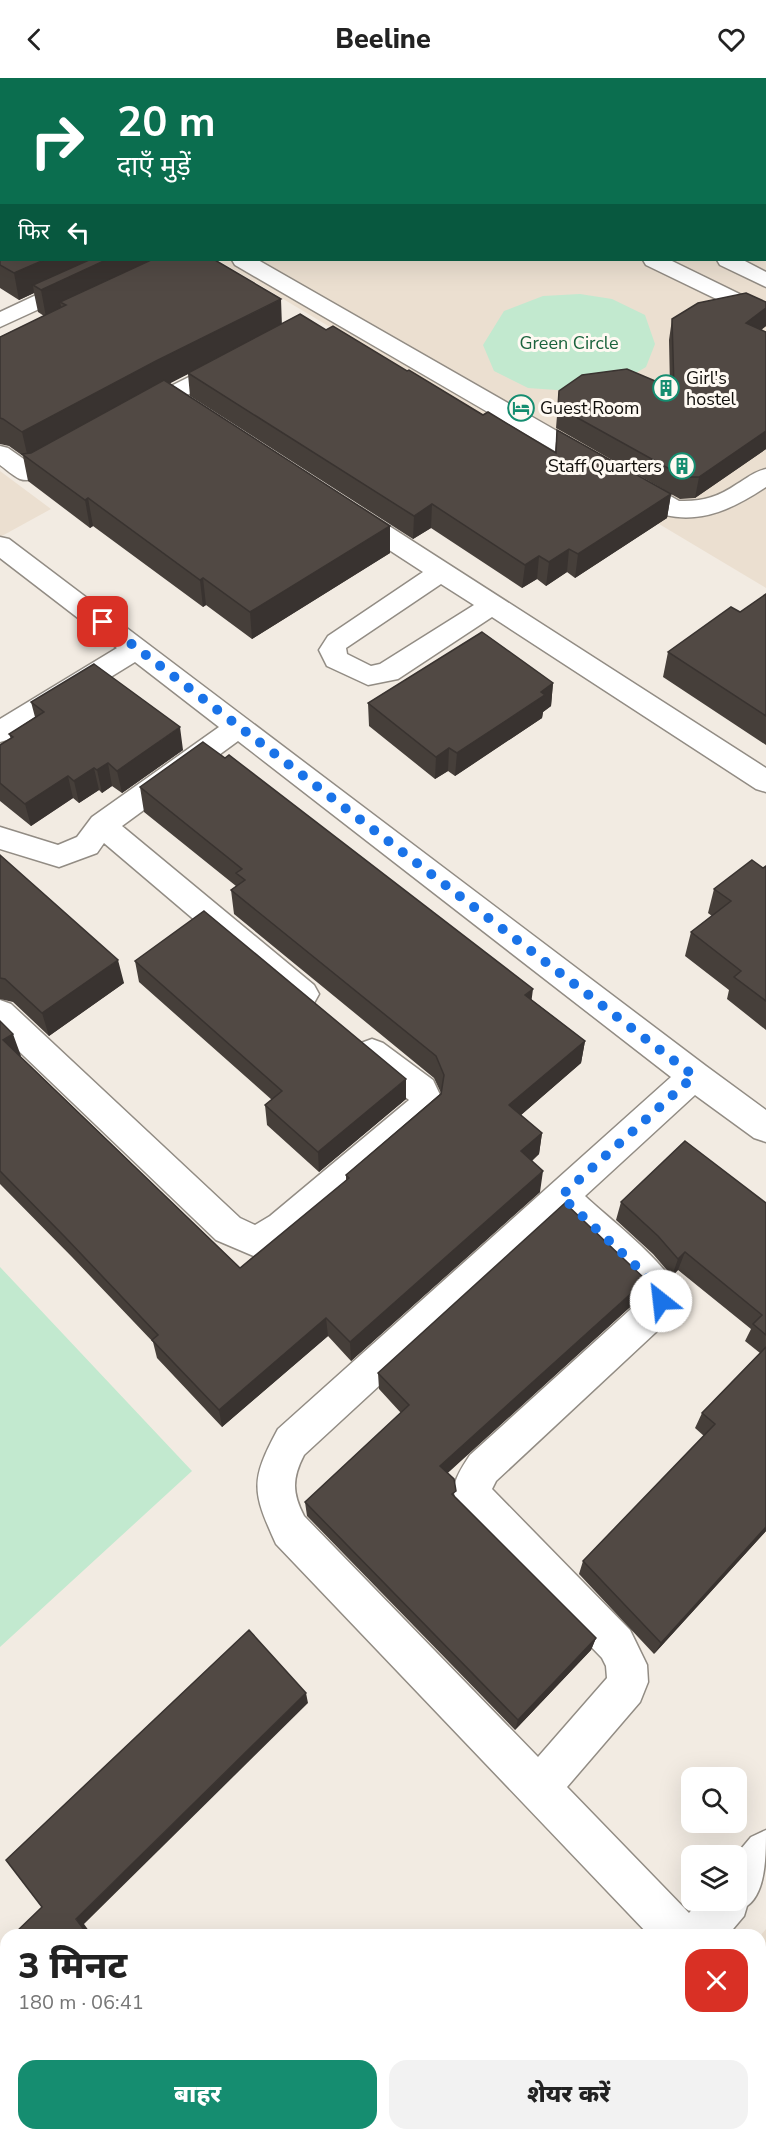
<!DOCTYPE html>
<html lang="hi">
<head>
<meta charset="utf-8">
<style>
  :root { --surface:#fff; --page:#f2f2f2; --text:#222; --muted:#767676; --accent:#158d70 }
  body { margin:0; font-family:"Nunito Sans","Noto Sans Devanagari",sans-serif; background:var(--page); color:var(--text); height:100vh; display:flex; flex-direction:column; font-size:22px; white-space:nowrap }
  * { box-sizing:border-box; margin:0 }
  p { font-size:20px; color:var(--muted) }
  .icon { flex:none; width:33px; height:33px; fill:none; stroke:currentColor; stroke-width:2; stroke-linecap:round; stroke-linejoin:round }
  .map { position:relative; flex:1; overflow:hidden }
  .side { position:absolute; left:0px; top:1851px; width:766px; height:212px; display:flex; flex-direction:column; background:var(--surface); border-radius:18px 18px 0 0; box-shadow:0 6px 24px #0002 }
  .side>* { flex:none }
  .guide { position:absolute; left:0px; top:0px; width:766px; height:183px; box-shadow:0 6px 24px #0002; background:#0b6e4f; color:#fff; overflow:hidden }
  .tools { position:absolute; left:681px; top:1689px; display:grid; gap:12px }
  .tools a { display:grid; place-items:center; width:66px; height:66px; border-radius:12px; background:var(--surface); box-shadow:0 6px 24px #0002; font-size:30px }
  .pin { position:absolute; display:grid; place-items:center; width:51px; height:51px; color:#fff; margin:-26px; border-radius:12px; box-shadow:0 3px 9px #0006 }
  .me { position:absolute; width:66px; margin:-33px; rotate:331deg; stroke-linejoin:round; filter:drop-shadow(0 0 4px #0008) }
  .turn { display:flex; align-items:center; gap:21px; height:126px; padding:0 18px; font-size:27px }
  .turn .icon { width:78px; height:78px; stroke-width:2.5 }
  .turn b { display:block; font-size:42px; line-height:51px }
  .then { display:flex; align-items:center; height:57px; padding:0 18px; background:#0003; gap:12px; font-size:22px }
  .round { display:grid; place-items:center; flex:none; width:63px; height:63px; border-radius:18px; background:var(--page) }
  .head { display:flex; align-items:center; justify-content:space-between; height:102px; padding:0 18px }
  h1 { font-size:36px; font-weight:800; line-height:45px }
  .button { display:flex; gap:12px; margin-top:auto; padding:12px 18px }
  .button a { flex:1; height:69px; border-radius:18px; background:var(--accent); color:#fff; font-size:24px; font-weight:800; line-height:69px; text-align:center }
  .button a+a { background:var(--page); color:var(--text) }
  header { display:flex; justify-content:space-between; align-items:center; height:78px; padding:0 18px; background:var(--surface); font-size:27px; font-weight:800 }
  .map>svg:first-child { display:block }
</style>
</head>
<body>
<header><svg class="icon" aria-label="back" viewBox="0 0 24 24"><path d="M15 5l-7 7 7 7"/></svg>Beeline<svg class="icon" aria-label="heart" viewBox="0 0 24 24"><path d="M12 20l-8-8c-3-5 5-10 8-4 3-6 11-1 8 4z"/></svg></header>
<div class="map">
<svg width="766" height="2062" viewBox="0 0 766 2062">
  <rect width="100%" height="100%" fill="#f2ebe2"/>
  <path fill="#ebdfd0" d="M766,48V510L218,182H765Z
    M0,393L51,431L0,459Z
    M766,1851V2062H592L597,2056H760V1858Z"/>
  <path fill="#c2e9cf" d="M580,216L612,221L645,237L655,266L646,289L614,308L571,313L528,310L494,293L483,267L504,233L543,218Z
    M0,1189L192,1393L0,1569Z"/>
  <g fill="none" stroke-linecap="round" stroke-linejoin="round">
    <g stroke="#928c84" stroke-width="3">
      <path id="minor" d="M449,0H468L448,2Z
        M0,61H2V73H0Z
        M111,182H138L135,187L0,249V234Z
        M232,182H258L679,423C702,424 718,419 737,406C747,400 755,393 766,391V409C736,429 703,446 665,437L235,187Z
        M643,182H670L766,229V245L646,187Z
        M717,182H743L766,194V209L720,187Z
        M229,279L237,281L240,286L237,291L147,338L139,340L131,338L127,333L131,328Z
        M65,367L73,369L77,374L73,379C60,387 36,407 20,401C13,398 6,391 0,387V368L8,370L28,384Z
        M352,428L361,430L766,690V714L756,711L492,539L398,601L368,607L327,588L319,572L328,558L423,494L343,442L340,436L343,430ZM441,506L474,527L380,586L371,588L347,576L346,570Z
        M0,459L9,461L706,988L766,1032V1064L754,1060L695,1017L585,1118C607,1139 671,1188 678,1215C680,1224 673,1234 670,1241L496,1403L492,1411L630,1552L647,1587L648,1604L640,1624L567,1709L689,1835L700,1822H736L735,1778L751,1759L766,1752C766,1777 766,1815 747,1828L744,1838L728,1857H649L276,1466C252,1413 250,1403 278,1351L671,999L238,663L122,748L314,907L319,916L314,925L303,929L292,925L104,765L97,775L59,789L0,771V749L58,767L77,759L92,739L219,649L135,584L10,661L0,664V641L117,570L0,480ZM561,1140L639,1214L643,1220L470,1377C457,1397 449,1408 458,1431L602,1580L606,1588L607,1600L538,1679L304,1438C292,1415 292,1400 304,1377Z
        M0,922L11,926L240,1140L255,1147L270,1138L409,1022L361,983L356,974L361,965L372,961L383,965L433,1002L441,1019L442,1027L438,1037L294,1160L256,1179L216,1162L0,955Z
        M0,1892L6,1895V1948L0,1945Z
        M0,1980L6,1982V2035L0,2033Z
        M12,2056H60L63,2062H14Z
        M68,2056H116L119,2062H70Z
        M505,2056H553L551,2062H502Z"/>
    </g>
    <g stroke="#928c84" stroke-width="3">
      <path id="major" d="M410,0H430L409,2Z"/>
    </g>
    <use href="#minor" fill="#fff" fill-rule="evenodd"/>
    <use href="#major" fill="#fff" fill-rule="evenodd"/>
  </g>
  <path fill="#463f3a" d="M0,94L2,182L282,246L326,252L407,293L483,337L555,374L557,352L668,414L556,350L559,313L670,309L669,262L672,241L766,224V248L761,252L766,254V371L695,420L680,421L671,416L667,440L575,500L567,494L546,508L537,501L522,510L431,450L413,461L190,318L188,296L169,305L390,448V475L252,561L206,527L203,529L93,448L90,450L28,403L23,378L9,368L0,366V259L44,238L38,234L34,215L19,222L0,210Z
    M766,516V667L663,599L668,574L740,534Z
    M553,605L551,628L543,634L542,640L455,698L448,693L435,701L369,648L368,625Z
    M31,624L183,672L122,715L112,708L102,715L99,712L79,725L73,720L31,748L0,723V667L11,661L9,656L35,639Z
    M140,709L532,922L585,963L581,985L521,1037L542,1055L539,1076L532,1083L540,1114L351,1283L328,1258L222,1349L157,1280L153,1264L72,1179L0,1106V943L20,978L240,1190L346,1103V1097L441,1015L434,1000L234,836L231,812L236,808L144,734Z
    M0,777L124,905L49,958L13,924L0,921Z
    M766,788V952L727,921L729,912L685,878L691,854L712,838L708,835L714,811L763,790Z
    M135,883L406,1021L319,1094L267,1047L265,1027L272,1022L139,904Z
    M621,1124L766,1125V1453L654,1576L579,1496L583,1483L704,1358L695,1350L702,1335L760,1275L745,1263L751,1251L678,1192L672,1198L653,1176L616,1142Z
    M640,1220L447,1395L455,1419L596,1560L591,1572L515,1652L307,1438L305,1424L401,1335L379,1311L378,1295Z"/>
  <path fill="#393330" d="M0,155H2V182L0,185Z
    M44,182H166L66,227L60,224L62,232L46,239L41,212L33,207L34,215L19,222L14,195Z
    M281,221L282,249L188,295V296L28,380L22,354L156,283Z
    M766,230V248L742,266L746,245Z
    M766,353V371L695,420L699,399Z
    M671,416L667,440L575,500L578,476Z
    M88,420L93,448L90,450L85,422Z
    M432,426L431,450L413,461L414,438Z
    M390,448V475L252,561L250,534Z
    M569,471L567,494L546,508L549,484Z
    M539,478L537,501L522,510L525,487Z
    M203,500L206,527L203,529L200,502Z
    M553,605L551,628L543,634L542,640L455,698L457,675Z
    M180,649L183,672L122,715L117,693Z
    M449,670L448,693L435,701L436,679Z
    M108,685L112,708L102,715L97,692Z
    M94,690L99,712L79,725L74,703Z
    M68,698L73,720L31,748L25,726Z
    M118,882L124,905L49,958L42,935Z
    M533,911L530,934L525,917Z
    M13,956L21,978L11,985L3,962Z
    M585,963L581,985L507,1049L509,1027Z
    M406,1001V1021L319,1094L318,1074Z
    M542,1055L539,1076L518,1094L521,1073Z
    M543,1093L540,1114L351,1283L350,1264Z
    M685,1174L678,1192L672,1198L678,1181Z
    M646,1202L640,1220L439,1403L440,1388Z
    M326,1240L328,1258L222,1349L219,1332Z
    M766,1449V1453L654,1576L661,1565Z
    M596,1560L591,1572L515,1652L518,1642Z
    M306,1615L308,1625L84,1846L92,1857H88L76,1841Z
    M163,2056H169L164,2062H158Z"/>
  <path fill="#514944" stroke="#393330" stroke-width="1.5" d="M267,0H355L358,2H264Z
    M620,0H696L700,2H617Z
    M2,93V155H0V94Z
    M0,174H2V182H44L14,195L0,187Z
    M89,182H106L41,212L33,207Z
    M151,182H215L281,221L156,283L22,354L3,341L0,340V259L66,227L60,224Z
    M746,215L766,224V230L746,245L766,254V353L699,399H684L558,329L559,313L582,297L627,291L674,311L672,241L698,225Z
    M300,236L326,252L333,248L407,293L409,292L483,337L488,334L556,375L557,352L671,416L578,476L569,471L549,484L539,478L525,487L432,426L414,438L188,295Z
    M164,302L390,448L250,534L203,500L200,502L88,420L85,422L22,376L31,375Z
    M766,516V638L668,574L731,529L740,534Z
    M482,554L553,605L541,614L545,617L457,675L449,670L436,679L368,625Z
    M94,586L180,649L117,693L108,685L97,692L94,690L74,703L68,698L25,726L0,705V667L13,659L9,656L44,634L31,624Z
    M203,664L225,680L229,677L533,911L525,917L585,963L509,1027L542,1055L521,1073L543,1093L350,1264L326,1240L219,1332L152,1262L158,1257L65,1159L0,1093V943L13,956L3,962L240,1190L349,1100L346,1097L441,1016L444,997L436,978L231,812L245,802L236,795L242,791L140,709Z
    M0,777L118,882L42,935L5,901L0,900Z
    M752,782L763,790L766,788V923L734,899L741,893L691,854L731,823L714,811Z
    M204,833L406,1001L318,1074L265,1027L282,1013L135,883Z
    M685,1063L766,1125V1257L753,1246L762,1237L685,1174L678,1181L658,1158L621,1124Z
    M565,1125L646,1202L440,1388L454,1401L456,1413L452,1416L596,1560L518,1642L305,1424L409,1327L378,1295Z
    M766,1269V1449L661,1565L583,1483L715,1346L702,1335Z
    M249,1552L306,1615L76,1841L88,1857H13L42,1829L6,1782Z
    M111,2056H163L158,2062H113Z"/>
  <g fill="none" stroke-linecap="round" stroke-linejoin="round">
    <path stroke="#1a73e8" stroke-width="10" stroke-dasharray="0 18" d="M103,544L694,998L561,1118L652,1203L661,1214V1223"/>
  </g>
  <defs>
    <g id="building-ring" transform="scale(1.35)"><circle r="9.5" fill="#fef9f2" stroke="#158d70" stroke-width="1.5"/><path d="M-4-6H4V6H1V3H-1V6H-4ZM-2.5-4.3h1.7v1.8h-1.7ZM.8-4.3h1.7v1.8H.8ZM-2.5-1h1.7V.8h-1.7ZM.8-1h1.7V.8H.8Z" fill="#158d70"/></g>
    <g id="hotel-ring" transform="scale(1.35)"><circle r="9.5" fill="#fef9f2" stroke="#158d70" stroke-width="1.5"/><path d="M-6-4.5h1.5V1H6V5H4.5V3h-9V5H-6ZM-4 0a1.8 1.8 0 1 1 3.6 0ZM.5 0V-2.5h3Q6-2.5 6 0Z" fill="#158d70"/></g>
  </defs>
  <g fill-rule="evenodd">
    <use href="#building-ring" x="666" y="310"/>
    <use href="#hotel-ring" x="521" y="330"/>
    <use href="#building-ring" x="682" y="388"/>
  </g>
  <g text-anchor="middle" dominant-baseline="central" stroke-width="6" stroke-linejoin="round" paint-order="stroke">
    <g font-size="18" fill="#1b633d" stroke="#fef9f2">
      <text x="569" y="265">Green Circle</text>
    </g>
    <g font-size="18" fill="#100e0b" stroke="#fef9f2" text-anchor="start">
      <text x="686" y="300">Girl's<tspan x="686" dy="21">hostel</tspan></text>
      <text x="540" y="330">Guest Room</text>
      <text x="662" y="388" text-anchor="end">Staff Quarters</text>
    </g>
  </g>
</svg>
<div class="tools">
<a><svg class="icon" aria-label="search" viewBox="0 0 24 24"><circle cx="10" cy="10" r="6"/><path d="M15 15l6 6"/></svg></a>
<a><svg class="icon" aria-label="layers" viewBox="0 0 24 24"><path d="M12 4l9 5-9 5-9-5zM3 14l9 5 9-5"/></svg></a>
</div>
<div class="pin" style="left:103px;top:544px;background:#d93025"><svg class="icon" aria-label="arrive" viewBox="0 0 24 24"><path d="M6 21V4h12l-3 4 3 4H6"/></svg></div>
<svg class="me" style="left:661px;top:1223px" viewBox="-20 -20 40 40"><circle r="19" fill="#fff"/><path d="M0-13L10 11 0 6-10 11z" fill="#1a73e8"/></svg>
<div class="guide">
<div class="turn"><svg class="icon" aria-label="right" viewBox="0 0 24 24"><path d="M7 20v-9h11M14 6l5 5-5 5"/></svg><div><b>20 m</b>दाएँ मुड़ें</div></div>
<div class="then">फिर<svg class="icon" aria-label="left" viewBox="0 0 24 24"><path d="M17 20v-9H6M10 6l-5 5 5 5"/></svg></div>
</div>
<section class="side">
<div class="head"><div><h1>3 मिनट</h1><p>180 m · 06:41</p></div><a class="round" style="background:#d93025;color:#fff"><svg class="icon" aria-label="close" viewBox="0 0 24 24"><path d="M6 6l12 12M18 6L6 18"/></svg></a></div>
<div class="button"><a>बाहर</a><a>शेयर करें</a></div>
</section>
</div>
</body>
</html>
